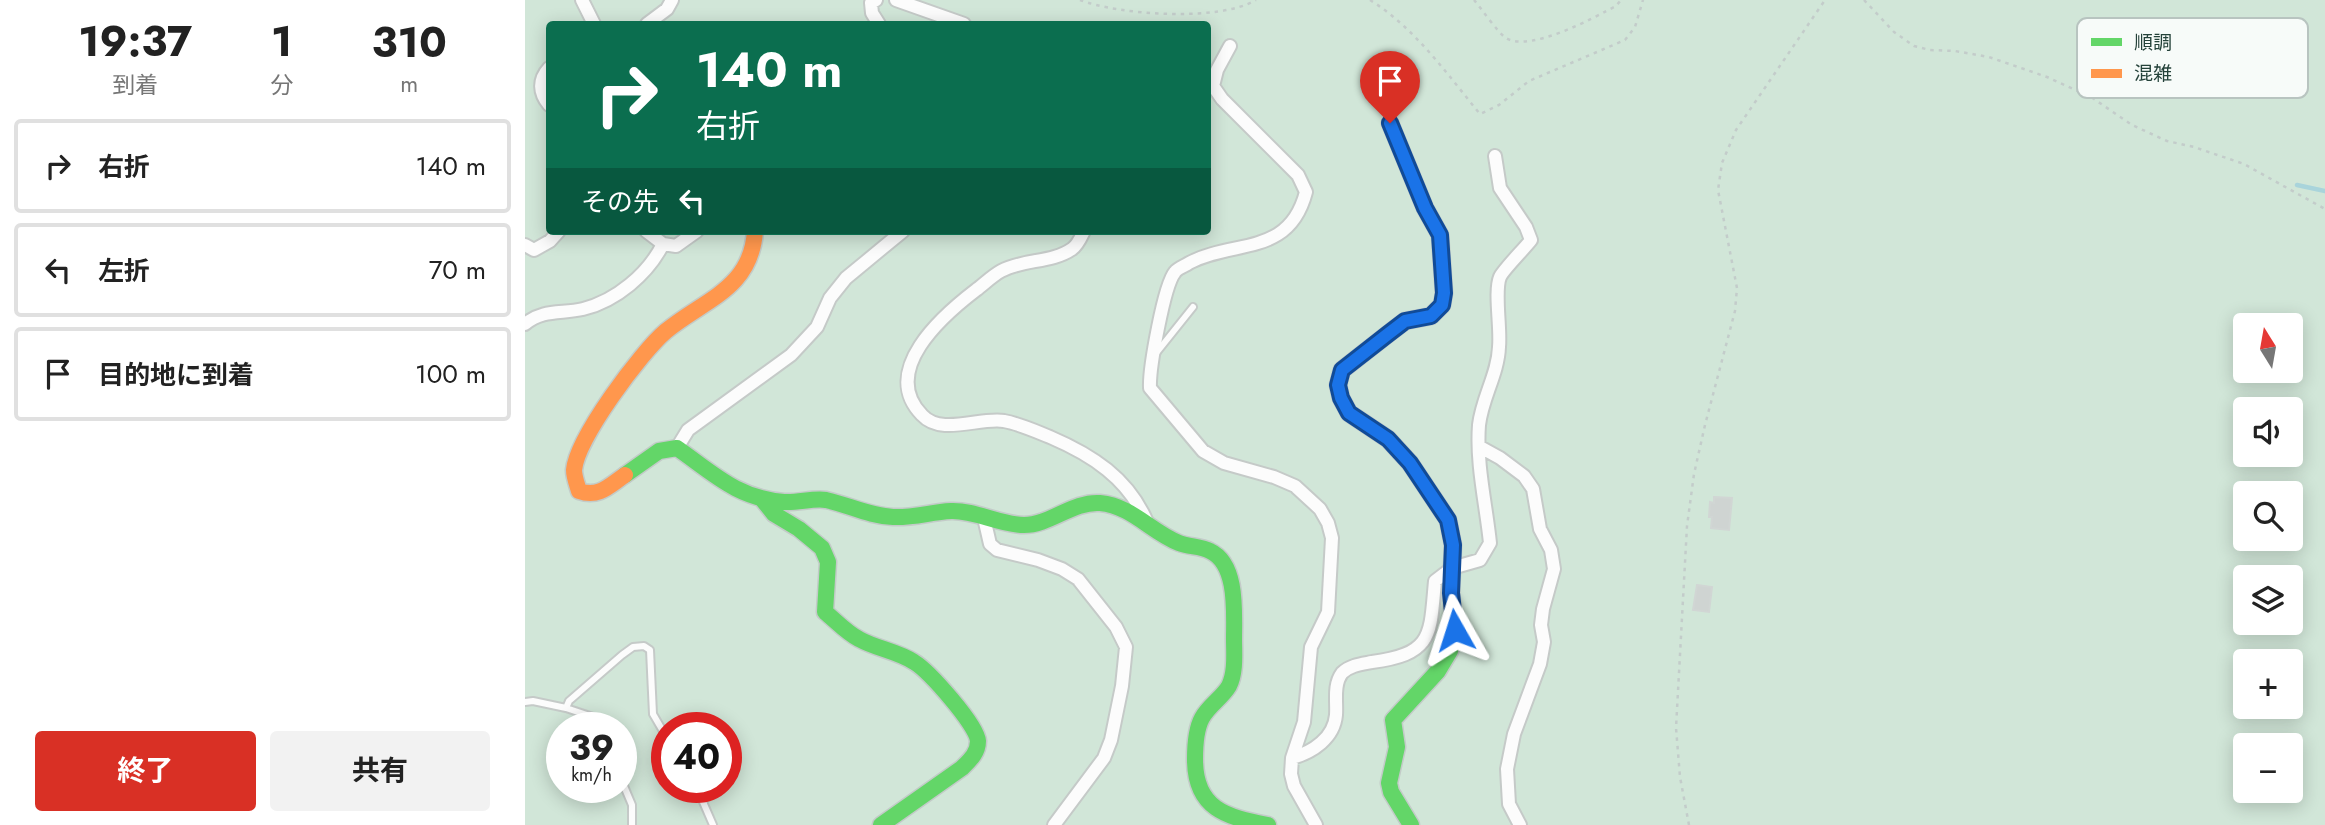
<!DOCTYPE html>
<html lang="ja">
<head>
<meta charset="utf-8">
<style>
  :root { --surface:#fff; --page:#f2f2f2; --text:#222; --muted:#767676; --line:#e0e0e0; --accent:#d93025 }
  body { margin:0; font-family:Jost,"Noto Sans JP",sans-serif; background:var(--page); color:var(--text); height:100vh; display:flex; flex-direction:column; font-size:26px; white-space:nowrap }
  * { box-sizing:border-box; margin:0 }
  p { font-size:23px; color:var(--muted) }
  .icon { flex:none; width:38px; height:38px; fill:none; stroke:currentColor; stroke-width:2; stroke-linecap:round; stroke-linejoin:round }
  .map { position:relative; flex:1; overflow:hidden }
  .panel { display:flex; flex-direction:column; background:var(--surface); width:525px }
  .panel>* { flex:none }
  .top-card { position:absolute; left:21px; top:21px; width:665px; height:214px; border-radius:7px; box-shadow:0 4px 18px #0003; background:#0b6e4f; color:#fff; overflow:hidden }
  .needle { width:46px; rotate:349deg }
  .buttons { position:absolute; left:1708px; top:313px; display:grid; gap:14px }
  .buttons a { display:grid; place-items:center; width:70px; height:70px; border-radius:7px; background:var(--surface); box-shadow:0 4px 18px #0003; font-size:35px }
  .speed { position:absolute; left:21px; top:712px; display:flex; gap:14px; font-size:35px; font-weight:700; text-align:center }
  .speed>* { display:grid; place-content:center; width:91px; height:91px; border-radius:50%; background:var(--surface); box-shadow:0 4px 18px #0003; line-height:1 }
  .speed small { font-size:18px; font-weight:400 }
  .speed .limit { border:10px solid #d22; background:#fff; color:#111 }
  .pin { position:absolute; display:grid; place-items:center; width:60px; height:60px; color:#fff; margin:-72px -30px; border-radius:50% 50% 50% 0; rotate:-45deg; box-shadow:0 0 7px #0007 }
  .pin .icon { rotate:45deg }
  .me { position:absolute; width:77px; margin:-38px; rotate:354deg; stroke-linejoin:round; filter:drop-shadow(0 0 5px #0008) }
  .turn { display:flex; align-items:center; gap:24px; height:147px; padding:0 35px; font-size:32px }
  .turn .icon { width:91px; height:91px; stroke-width:2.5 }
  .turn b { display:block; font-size:49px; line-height:60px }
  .then { display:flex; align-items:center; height:66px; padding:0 35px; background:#0003; gap:14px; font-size:26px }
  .eta { display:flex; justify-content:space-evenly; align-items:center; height:119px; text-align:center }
  .eta b { font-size:42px; font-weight:700; line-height:49px }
  .button { display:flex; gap:14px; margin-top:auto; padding:14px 35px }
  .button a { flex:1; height:80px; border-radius:7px; background:var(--accent); color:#fff; font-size:28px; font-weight:700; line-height:80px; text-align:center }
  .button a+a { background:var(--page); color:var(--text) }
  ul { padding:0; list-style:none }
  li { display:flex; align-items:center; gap:21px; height:94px; margin:0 14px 10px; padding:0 21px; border:4px solid var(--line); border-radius:7px }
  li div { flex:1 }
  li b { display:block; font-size:26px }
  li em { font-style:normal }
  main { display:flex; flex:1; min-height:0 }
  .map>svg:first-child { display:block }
</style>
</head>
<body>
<main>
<section class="panel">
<div class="eta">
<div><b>19:37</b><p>到着</p></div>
<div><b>1</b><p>分</p></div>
<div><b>310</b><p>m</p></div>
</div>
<ul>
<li><svg class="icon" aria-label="right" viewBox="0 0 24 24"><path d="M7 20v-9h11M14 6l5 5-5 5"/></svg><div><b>右折</b></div><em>140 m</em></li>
<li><svg class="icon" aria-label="left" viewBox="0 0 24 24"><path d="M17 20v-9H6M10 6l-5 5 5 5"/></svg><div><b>左折</b></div><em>70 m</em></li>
<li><svg class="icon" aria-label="arrive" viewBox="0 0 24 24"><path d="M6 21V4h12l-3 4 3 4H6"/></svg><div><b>目的地に到着</b></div><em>100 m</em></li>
</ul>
<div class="button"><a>終了</a><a>共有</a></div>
</section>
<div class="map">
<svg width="1800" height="825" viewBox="0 0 1800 825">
  <rect width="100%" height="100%" fill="#e8edeb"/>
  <path fill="#d1e6d8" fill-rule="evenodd" d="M0,0H1800V825H0ZM24,24H682V231H24ZM1720,326H1766V371H1720ZM1720,410H1766V455H1720ZM1720,494H1766V539H1720ZM1720,578H1766V623H1720ZM1720,662H1766V707H1720ZM37,728H96V788H37ZM142,728H201V788H142ZM1720,746H1766V791H1720Z"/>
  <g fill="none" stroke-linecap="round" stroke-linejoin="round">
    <path stroke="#a9d4db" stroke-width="4.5" d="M1772,185L1800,191"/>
  </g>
  <path fill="#cfd4d2" stroke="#d1d6d4" stroke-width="2" d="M1189,497L1207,498L1204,530L1186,528L1187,517H1184L1185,502L1189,503Z
    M1172,585L1187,587L1184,612L1168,610Z"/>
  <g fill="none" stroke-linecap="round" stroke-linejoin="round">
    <g stroke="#c5cac8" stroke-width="10">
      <path id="lane" d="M632,352L668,307
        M0,702L8,701L41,708L68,717L74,728
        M41,708L44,701L97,655L108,647L119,646L125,650L128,714L142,738
        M96,779L107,805V825
        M172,788L188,825"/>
    </g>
    <g stroke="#c5cac8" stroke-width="16">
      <path id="street" d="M57,0L69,24
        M351,0L346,3L347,13L354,24
        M371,0L439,24
        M122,24L142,9L147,0
        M705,46L692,70L688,86L697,99L773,175L781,192C764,257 710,239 664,263C660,266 653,268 650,272C639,285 624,369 625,388L678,451L699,463L749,477L770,486L795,509L803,523L807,538L803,612L786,647L779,722L767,758L766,774L769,786L791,825
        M24,68C13,80 14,93 24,105
        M121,231L138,244L151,246L172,231
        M559,231C556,237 553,245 547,249C527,263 498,259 476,271C467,276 459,284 451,290C417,316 354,371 397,415C416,436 454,417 479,421C495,424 510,431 525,437C567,455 603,478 622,522
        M0,245L9,250L25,241L34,231
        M0,324C18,309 36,314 58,309C91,301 123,274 138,244
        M955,447L975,458L999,476L1008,489L1015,529L1026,550L1029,569L1018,609L1016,625L1019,642L1015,664L989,734L982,769L984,804L995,825
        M152,448L163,430L266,355L292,327L305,298L321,278L378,231
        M459,518L465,544L472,550L513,560L537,569L553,579L591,627L601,647L597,686L586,740L579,758L529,825
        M767,758C788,752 809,738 811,715C812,702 808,685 817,673C825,665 837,664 847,662C909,654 905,634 910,581L927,568L955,560L965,543C961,504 951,464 954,425C957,398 973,374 974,347C976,328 969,291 975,277C978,270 1000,248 1006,240L1001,227L975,188L970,156"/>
    </g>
    <g stroke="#c3cbc8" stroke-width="19">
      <path id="fast" d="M865,123L900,208L915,235L919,293L917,305L906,316L880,321L863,334L817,370L813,385L816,398L824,413L863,439L885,463L923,520L928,545L926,593L930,630L925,651L913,671L868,720L872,747L864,783L866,792L886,825
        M100,475L134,451L152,448C189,474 212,498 259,502C273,503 288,498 301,500C324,505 344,516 368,517C388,518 406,512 426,511C450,510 475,525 499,525C525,525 548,501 575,503C607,506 626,532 654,543C664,547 676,546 685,551C713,564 709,613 709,639C709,653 711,672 704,686C697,698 684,705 677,718C671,729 670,747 670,759C670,809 701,817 743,825
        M237,499L249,514L274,529L297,548L303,562L300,612C311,621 322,633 334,639C352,649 372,651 389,662C404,671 452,725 453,741C453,753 445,760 437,768L356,825"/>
    </g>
    <g stroke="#c3cbc8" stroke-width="19">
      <path id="slow" d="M100,475C84,486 74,498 54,491C52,484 49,477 49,470C52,438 116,352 141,331C180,299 226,289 230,231"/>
    </g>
    <path stroke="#c3ccca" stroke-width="2.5" stroke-dasharray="3.5 5" stroke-linecap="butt" d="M555,0C594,15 694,22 731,0
      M845,0C890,28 922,74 955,114L974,105L1004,81L1100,40L1110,27L1118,0
      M949,0C956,8 973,33 981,38C1005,53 1070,17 1091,6L1096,0
      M1339,0L1369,32L1389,46L1405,50L1430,51L1464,57L1522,77L1566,97L1607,125L1642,141L1669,147L1719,164L1800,209
      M1164,825L1155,777L1151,728L1162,526L1169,474L1180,425L1210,311L1212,288L1193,190L1197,163L1211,130L1300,0"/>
    <use href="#lane" stroke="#fcfcfc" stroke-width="6"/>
    <use href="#street" stroke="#fcfcfc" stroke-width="12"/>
    <use href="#fast" stroke="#63d668" stroke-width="16"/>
    <use href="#slow" stroke="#ff974d" stroke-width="16"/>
  </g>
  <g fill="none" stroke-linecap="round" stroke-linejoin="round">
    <g stroke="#114b97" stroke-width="18">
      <path id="route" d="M865,123L900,208L915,235L919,293L917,305L906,316L880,321L863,334L817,370L813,385L816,398L824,413L863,439L885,463L923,520L928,545L926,593L930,630"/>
    </g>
    <use href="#route" stroke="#1a73e8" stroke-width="12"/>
  </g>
  <rect x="1552" y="18" width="231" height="80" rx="10" fill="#f7fbf9" stroke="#b8c4c0" stroke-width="2"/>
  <rect x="1566" y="38" width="31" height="8" fill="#63d668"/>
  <rect x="1566" y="69" width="31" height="9" fill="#ff974d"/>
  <g font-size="19" fill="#24423a">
    <text x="1609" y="49">順調</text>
    <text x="1609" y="80">混雑</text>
  </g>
</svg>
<div class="buttons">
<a><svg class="needle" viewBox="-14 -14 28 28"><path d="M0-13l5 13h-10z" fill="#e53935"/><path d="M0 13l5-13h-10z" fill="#767676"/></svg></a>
<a><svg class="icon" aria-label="sound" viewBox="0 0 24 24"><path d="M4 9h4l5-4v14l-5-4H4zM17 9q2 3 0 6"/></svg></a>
<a><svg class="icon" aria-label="search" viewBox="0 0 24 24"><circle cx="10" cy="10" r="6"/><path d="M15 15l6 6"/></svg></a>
<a><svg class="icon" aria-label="layers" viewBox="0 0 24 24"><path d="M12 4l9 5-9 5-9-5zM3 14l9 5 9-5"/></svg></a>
<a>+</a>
<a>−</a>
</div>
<div class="speed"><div>39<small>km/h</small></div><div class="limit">40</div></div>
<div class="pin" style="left:865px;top:123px;background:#d93025"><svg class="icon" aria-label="arrive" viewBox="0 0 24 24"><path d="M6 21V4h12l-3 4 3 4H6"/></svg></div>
<svg class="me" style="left:930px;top:630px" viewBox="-20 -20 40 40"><path d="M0-17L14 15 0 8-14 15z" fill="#1a73e8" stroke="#fff" stroke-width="4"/></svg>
<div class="top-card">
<div class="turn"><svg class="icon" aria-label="right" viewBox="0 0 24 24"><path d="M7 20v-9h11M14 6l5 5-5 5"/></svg><div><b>140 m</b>右折</div></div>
<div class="then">その先<svg class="icon" aria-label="left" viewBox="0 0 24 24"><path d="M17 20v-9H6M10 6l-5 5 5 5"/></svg></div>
</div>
</div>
</main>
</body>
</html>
